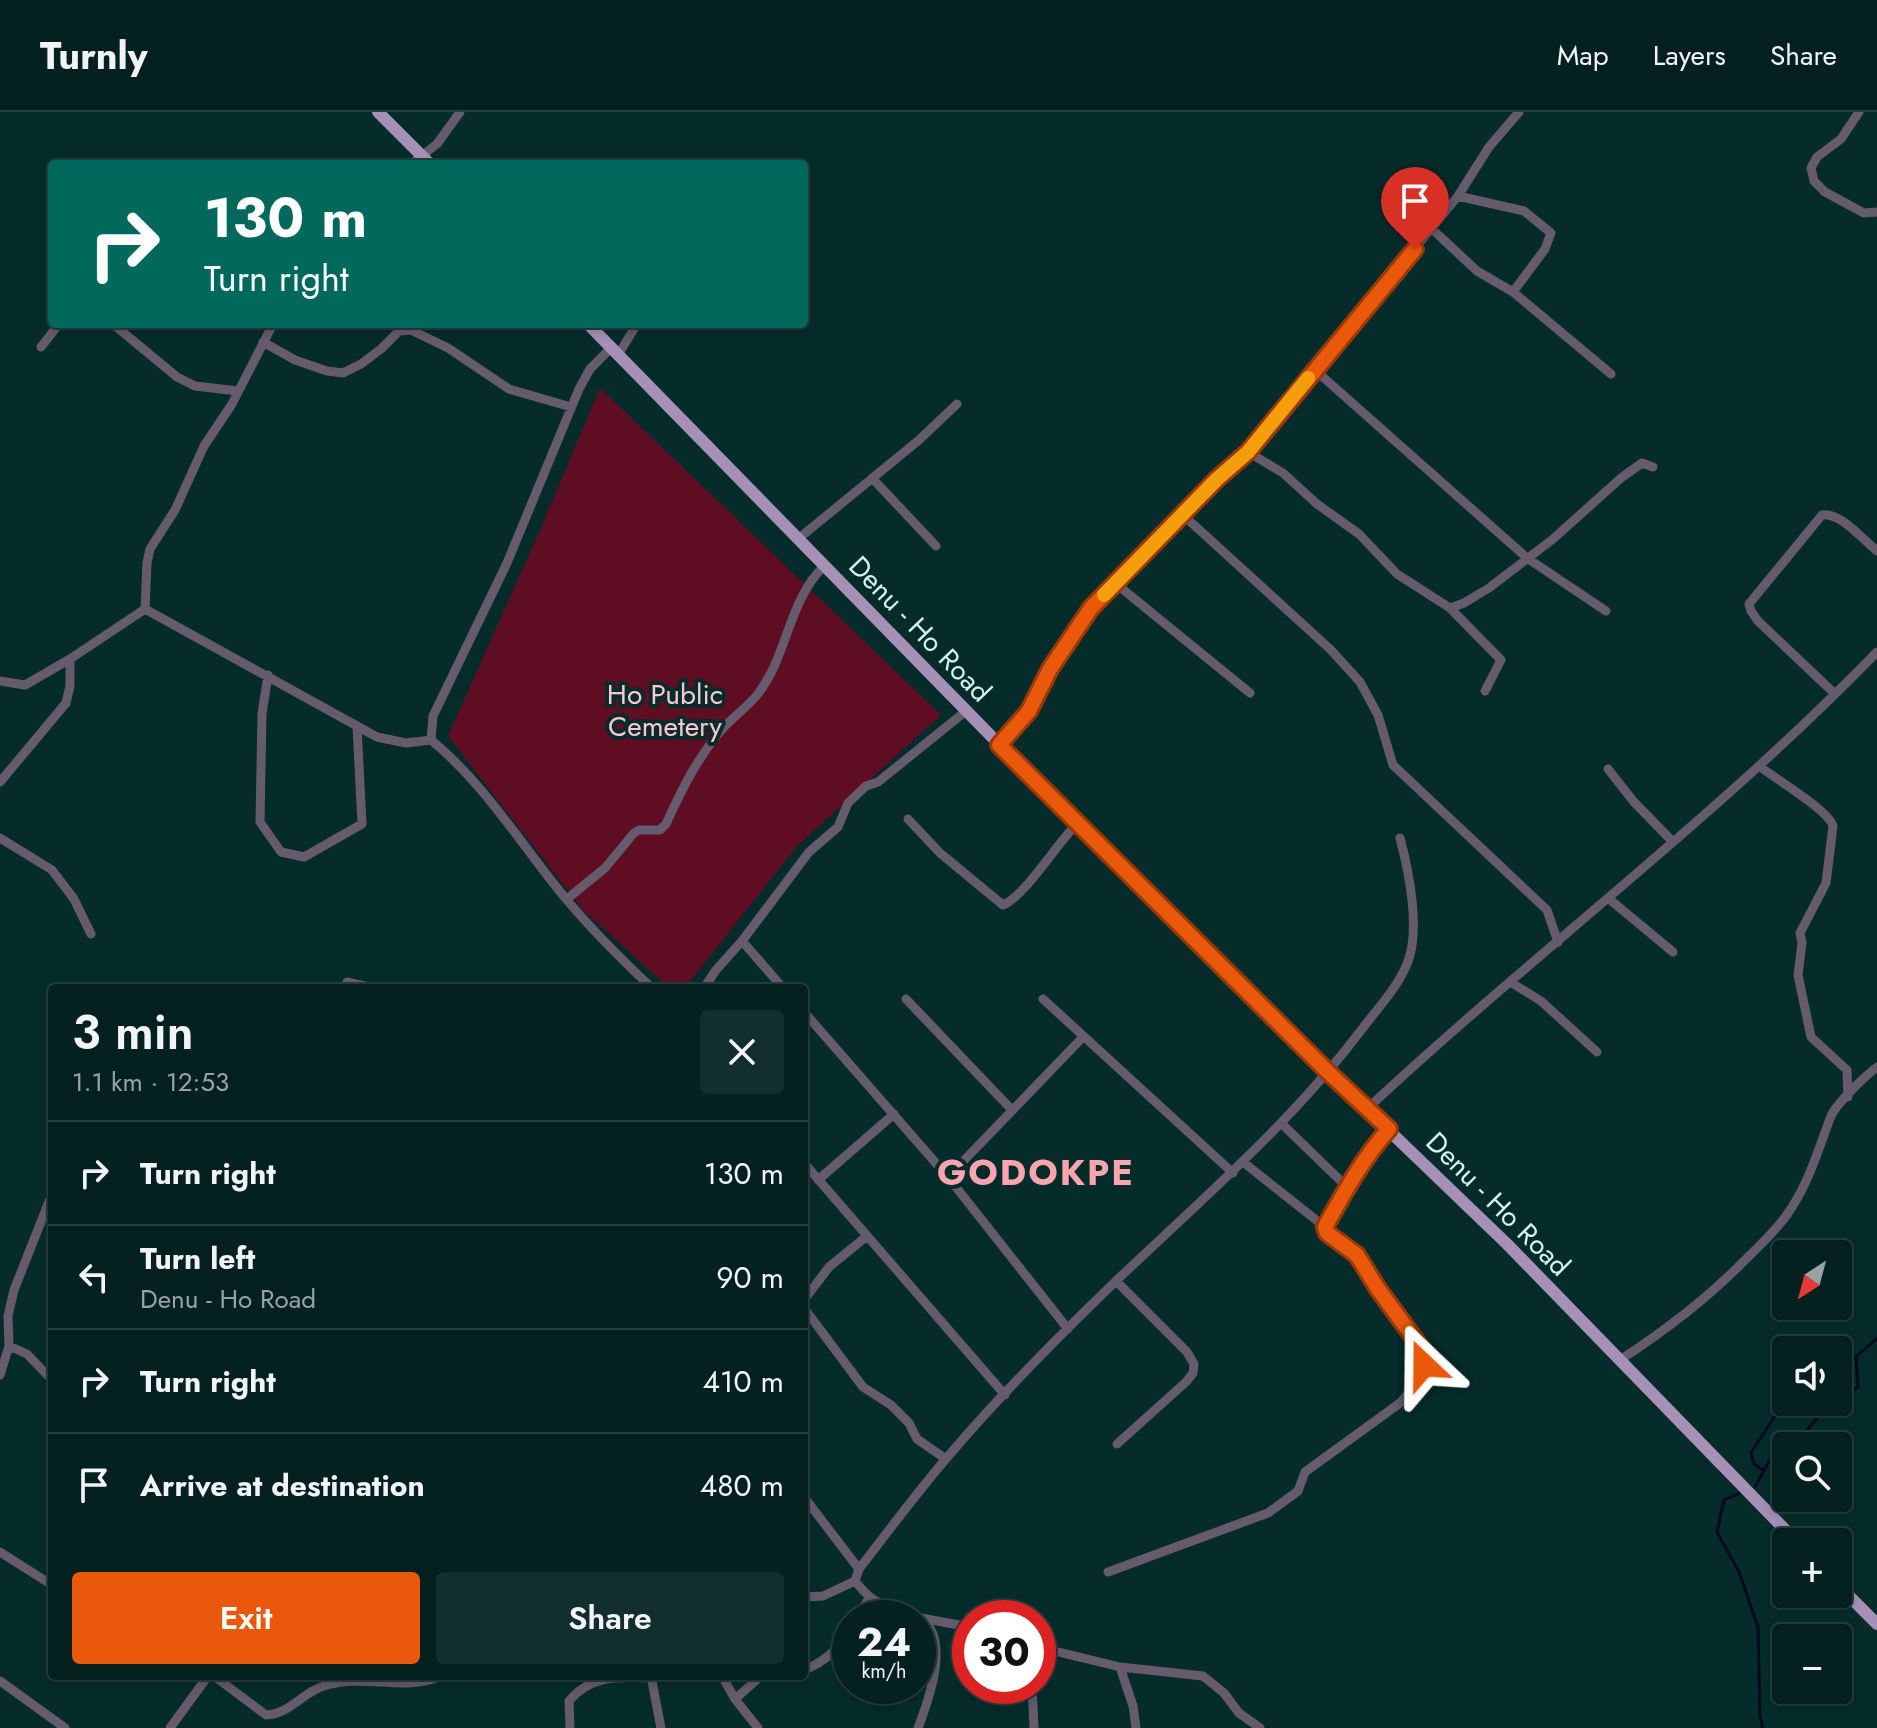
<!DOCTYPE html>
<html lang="en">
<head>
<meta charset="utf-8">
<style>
  :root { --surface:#042120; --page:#122e2d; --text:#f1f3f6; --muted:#97a3a5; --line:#253e3e; --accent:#ea580c }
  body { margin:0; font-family:Jost,sans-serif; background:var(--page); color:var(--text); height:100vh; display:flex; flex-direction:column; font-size:30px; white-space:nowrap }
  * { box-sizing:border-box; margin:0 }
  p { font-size:26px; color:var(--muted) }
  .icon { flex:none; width:44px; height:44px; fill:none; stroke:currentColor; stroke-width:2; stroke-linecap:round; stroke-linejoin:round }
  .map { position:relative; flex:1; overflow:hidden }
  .details { position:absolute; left:48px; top:872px; width:760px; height:696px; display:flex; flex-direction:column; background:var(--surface); border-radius:8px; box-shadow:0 4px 12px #0003,0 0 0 2px var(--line) }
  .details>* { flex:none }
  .hud { position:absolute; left:48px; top:48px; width:760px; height:168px; border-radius:8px; box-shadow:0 4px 12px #0003,0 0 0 2px var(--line); background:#00695c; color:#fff; overflow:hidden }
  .needle { width:52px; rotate:216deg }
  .tools { position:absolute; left:1772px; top:1128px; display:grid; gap:16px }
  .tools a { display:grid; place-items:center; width:80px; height:80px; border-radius:8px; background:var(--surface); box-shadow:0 4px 12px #0003,0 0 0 2px var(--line); font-size:40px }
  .speed { position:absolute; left:832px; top:1488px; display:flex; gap:16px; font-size:40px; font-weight:700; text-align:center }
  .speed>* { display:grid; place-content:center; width:104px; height:104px; border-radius:50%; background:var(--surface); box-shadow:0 4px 12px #0003,0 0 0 2px var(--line); line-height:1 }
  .speed small { font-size:20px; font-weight:400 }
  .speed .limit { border:12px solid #d22; background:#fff; color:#111 }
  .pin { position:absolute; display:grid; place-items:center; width:68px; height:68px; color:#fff; margin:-82px -34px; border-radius:50% 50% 50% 0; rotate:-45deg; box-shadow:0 0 8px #0007 }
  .pin .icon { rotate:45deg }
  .me { position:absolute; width:88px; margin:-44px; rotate:337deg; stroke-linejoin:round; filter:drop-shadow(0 0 6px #0008) }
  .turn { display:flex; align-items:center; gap:28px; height:168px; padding:0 24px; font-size:36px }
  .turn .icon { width:104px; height:104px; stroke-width:2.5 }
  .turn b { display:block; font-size:56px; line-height:68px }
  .round { display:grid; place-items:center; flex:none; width:84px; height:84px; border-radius:8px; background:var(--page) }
  .head { display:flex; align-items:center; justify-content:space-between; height:136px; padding:0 24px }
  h1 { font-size:48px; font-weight:600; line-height:60px }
  .action { display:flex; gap:16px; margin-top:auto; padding:16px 24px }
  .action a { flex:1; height:92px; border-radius:8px; background:var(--accent); color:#fff; font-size:32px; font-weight:600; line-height:92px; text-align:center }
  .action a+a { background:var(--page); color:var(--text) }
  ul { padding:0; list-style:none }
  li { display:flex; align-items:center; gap:24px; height:104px; padding:0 24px; border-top:2px solid var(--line) }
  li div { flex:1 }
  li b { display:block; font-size:30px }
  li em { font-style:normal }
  header { display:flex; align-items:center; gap:48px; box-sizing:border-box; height:112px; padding:0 40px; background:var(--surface); border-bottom:2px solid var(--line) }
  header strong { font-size:38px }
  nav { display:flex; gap:44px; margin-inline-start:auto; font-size:28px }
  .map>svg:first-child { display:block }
</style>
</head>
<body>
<header>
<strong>Turnly</strong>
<nav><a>Map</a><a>Layers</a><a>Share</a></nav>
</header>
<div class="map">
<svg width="1877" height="1616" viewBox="0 0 1877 1616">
  <rect width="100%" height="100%" fill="#052c2b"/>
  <path fill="#5f0d23" d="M600,276L941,603L797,734L685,876H669L583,798L448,624L540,418Z"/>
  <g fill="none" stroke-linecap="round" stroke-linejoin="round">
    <path stroke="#000a1e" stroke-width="3" d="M1838,1249L1856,1245
      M1794,1334L1817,1306L1858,1275L1856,1245L1877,1226
      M1764,1359L1754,1352L1751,1341L1786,1287
      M1755,1375L1769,1349L1786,1339
      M1740,1381L1724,1388L1717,1420L1739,1460L1758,1515L1760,1604L1763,1616"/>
    <path stroke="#665b6d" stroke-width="9" d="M1859,0L1841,27L1817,45L1811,56L1814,69L1825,80L1864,101L1877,100
      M411,52L437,32L460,0
      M1458,84L1524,99L1551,121L1545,137L1513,180
      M1432,117L1477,159L1513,180L1611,262
      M113,212L177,265L195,274L238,279
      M263,230L295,248L327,259L343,261L361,252L381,237L399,219L411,218L448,236L509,277L571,295
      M41,235L59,212
      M618,243L637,212
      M1315,258L1527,446L1606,499
      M1248,340L1283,361L1317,392L1359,422L1397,462L1450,496L1464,491L1489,476L1553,427L1621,366L1642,351L1653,355
      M872,366L936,434
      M1183,403L1331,538L1360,570L1378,603L1393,653L1547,798L1558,830
      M798,427L919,328L957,292
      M1115,471L1250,581
      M1450,496L1501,548L1485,579
      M145,497L377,625L406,631L431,628C485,672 522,734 566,787C593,819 622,848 652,876
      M145,497L147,451L150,437L175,398L204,334L232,292L273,212
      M268,563L262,602L260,710L281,740L304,745L362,712L357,614
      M0,569L25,573L70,547L145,497
      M1834,581L1758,509L1751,499L1749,492L1822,403C1841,400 1863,428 1877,439
      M431,628L433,604L507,451L579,277L590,257L611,236
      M999,633L1029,599L1050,557L1091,496L1217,367L1248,340L1458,84L1489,35L1519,0
      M1759,654C1776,667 1828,698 1833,714L1826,771L1800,821L1802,831L1798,863L1811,925L1847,958L1848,985
      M1608,657L1634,690L1673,730
      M0,670L66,591L70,574V547
      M908,707L940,741L1003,793C1025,784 1057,731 1077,712
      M0,726L52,758L74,787L91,822
      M1608,786L1673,840
      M567,787L605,756L634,721L639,718H660L666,712C682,677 699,642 726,613C736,603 748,594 757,583C788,544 788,489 824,454
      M742,829L783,876
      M347,870L373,876
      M1512,871L1541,889L1597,940
      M704,876L716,858L742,829L809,740L838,715L848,691L866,674L878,670L966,599
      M906,887L1012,998
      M1043,887L1233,1061
      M804,900L948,1065L1068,1217
      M1367,997C1534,841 1718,704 1877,540
      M1282,1012L1347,1075
      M1243,1050L1325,1115
      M804,1051L1005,1283
      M948,1065L1083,925
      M818,1068L894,1002
      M1116,1169L1187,1240L1194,1252L1193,1261L1186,1270L1117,1332
      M804,1188L829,1155L867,1124
      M804,1196L863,1275L891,1293L909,1311L917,1327L946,1347
      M9,1234L8,1204L14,1178L52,1082
      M1620,1248C1663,1220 1703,1190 1740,1153C1756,1137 1772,1123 1786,1104C1808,1074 1818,1038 1831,1004C1837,991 1865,964 1877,955
      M0,1263L9,1234L27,1242L52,1268
      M804,1385L859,1457
      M0,1440L52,1473
      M1108,1460L1268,1401L1298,1379L1305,1360L1400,1291L1414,1274L1424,1253L1425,1241L1378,1177L1357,1143L1327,1121L1325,1115C1344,1081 1363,1046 1389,1017
      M855,1469C877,1497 883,1490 913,1502C955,1519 929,1587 918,1616
      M804,1485L823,1484L855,1469L859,1457C887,1421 915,1383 945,1348C997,1286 1059,1224 1117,1168C1202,1087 1291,1011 1362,917C1378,896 1397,876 1407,852C1421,819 1409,760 1400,726
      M857,1506L869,1486
      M921,1506L970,1515
      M1038,1535L1120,1555L1203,1564L1224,1581L1239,1601L1260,1616
      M1120,1555L1133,1594L1136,1616
      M804,1558C826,1549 837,1538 850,1519
      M214,1564L266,1603C291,1602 303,1579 327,1573C366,1562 404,1580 441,1564
      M651,1564L661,1616
      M722,1564L735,1587L758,1616
      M0,1569L65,1616
      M1032,1574L1034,1616
      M735,1587L761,1564
      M170,1616L208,1564
      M570,1616L569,1589C591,1562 620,1565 651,1566"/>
    <path stroke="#a790b6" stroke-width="12" d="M378,0L430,52
      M588,212L1082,717L1329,961L1507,1132L1797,1430
      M1838,1473L1877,1512"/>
  </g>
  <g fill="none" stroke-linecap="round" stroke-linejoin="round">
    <g stroke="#983908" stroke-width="20">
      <path id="route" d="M1415,137L1248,340L1217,367L1091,496L1050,557L1029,599L999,633L1329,961L1389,1017C1363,1046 1344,1081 1325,1115L1327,1121L1357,1143L1378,1177L1425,1241L1424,1253"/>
    </g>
    <use href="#route" stroke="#ea580c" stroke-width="14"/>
    <path stroke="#f59e0b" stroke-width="14" d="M1104,483L1217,367L1248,340L1308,266"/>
  </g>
  <g text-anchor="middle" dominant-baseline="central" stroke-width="8" stroke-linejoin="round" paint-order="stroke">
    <g font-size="28" fill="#d2f4f2" stroke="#052c2b">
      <text transform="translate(920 517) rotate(46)">Denu - Ho Road</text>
      <text transform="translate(1498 1092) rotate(45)">Denu - Ho Road</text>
    </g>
    <g font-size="28" fill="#fcc8cd" stroke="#052c2b">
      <text x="665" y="582">Ho Public<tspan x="665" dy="32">Cemetery</tspan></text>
    </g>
    <g font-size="36" font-weight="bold" letter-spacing="2" fill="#f9a5af" stroke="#052c2b">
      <text x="1036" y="1060">GODOKPE</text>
    </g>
  </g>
</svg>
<div class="tools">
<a><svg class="needle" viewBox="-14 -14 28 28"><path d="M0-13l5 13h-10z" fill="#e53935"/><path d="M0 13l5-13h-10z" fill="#97a3a5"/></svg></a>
<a><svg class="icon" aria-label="sound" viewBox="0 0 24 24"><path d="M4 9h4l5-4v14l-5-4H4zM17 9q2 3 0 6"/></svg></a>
<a><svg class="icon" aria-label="search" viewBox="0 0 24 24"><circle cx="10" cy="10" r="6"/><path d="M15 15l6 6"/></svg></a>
<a>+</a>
<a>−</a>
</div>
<div class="speed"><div>24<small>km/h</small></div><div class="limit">30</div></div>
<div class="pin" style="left:1415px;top:137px;background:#d93025"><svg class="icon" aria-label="arrive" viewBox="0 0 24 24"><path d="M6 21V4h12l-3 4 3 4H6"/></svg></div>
<svg class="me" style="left:1424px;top:1253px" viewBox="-20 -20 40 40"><path d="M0-17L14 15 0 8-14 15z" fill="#ea580c" stroke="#fff" stroke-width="4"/></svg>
<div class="hud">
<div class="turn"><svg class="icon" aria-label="right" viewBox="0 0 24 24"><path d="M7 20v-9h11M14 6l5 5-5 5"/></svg><div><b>130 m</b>Turn right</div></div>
</div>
<section class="details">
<div class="head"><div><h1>3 min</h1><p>1.1 km · 12:53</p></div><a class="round"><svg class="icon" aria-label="close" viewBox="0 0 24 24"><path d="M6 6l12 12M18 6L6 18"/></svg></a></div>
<ul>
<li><svg class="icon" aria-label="right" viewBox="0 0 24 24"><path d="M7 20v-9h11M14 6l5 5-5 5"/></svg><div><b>Turn right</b></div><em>130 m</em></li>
<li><svg class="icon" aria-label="left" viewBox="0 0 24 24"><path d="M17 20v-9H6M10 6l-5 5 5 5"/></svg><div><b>Turn left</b><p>Denu - Ho Road</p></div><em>90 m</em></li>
<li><svg class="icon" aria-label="right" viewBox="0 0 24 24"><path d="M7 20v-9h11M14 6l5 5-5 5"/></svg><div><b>Turn right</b></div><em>410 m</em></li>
<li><svg class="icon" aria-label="arrive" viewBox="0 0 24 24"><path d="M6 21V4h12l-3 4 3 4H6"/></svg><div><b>Arrive at destination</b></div><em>480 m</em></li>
</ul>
<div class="action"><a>Exit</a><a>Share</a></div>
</section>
</div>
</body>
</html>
